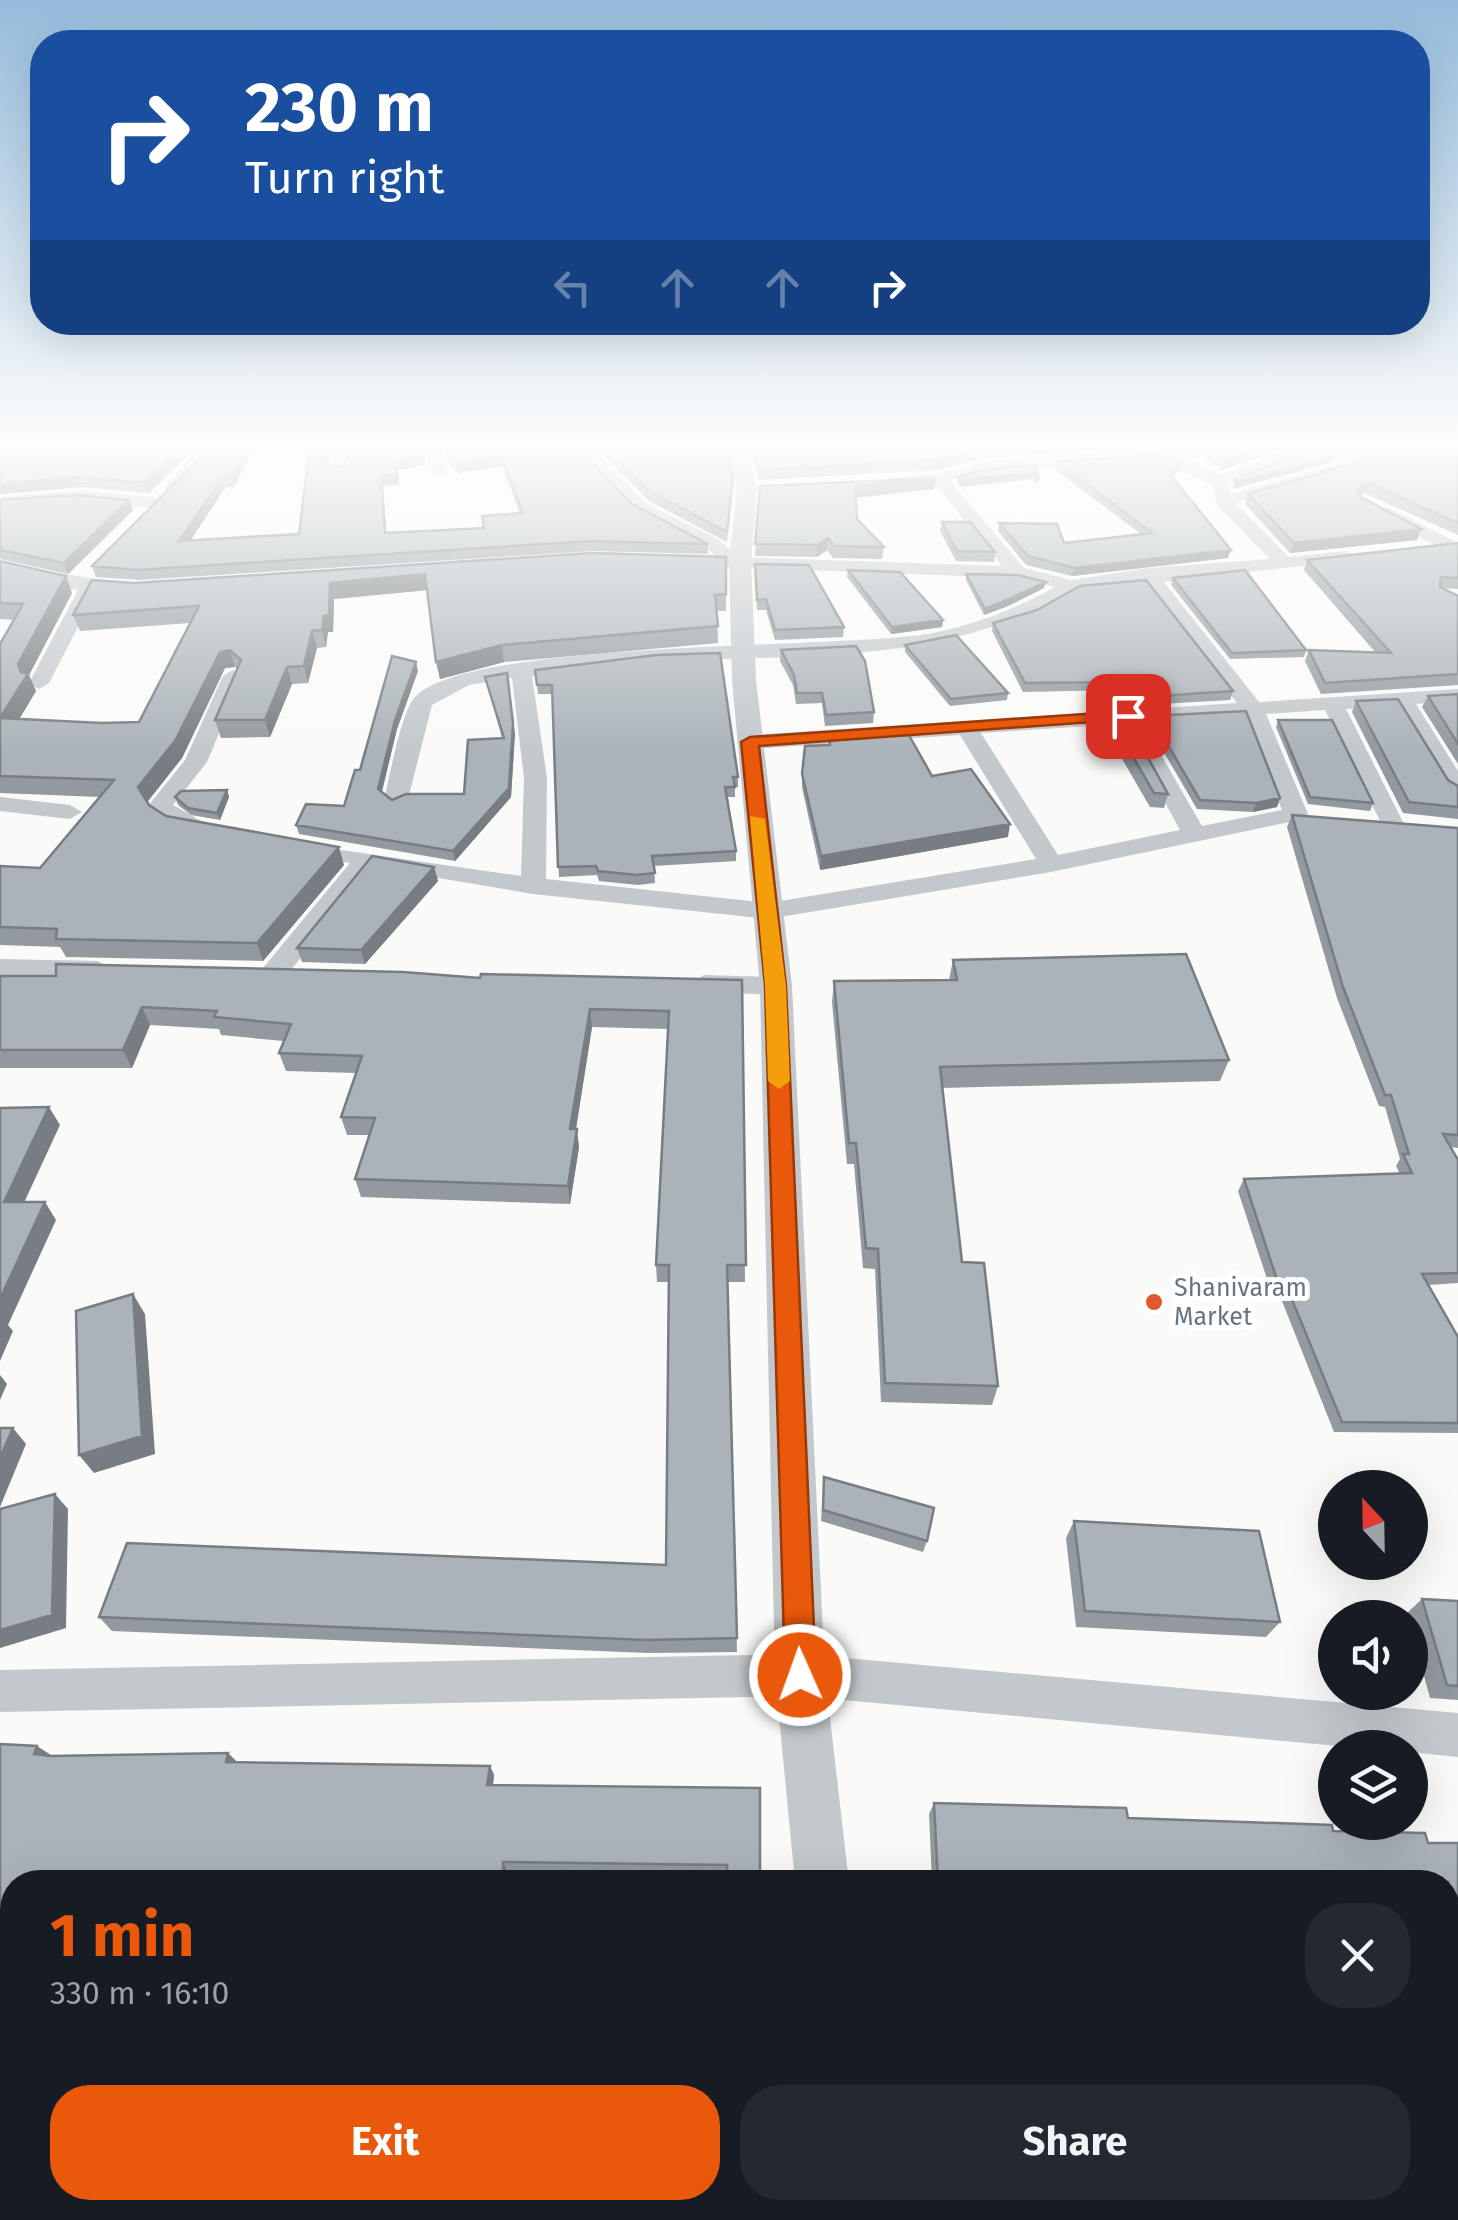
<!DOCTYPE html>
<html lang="en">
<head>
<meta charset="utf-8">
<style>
  :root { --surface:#171b24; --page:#242831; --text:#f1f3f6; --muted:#9ea1a6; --accent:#ea580c }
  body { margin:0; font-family:"Fira Sans",sans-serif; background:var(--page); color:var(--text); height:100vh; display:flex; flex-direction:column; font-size:38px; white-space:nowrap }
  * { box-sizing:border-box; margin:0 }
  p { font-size:32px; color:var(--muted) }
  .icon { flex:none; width:55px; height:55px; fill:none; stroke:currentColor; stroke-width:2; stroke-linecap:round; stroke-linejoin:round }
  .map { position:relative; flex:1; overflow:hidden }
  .details { position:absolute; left:0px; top:1870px; width:1460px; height:350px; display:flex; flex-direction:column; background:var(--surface); border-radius:40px 40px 0 0; box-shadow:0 10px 40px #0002 }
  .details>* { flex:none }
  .top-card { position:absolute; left:30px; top:30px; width:1400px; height:305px; border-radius:40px; box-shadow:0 10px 40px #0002; background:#1a4fa0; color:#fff; overflow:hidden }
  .needle { width:65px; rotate:338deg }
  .controls { position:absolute; left:1318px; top:1470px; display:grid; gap:20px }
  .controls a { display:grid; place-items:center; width:110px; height:110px; border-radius:50%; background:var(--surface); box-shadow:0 10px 40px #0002; font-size:50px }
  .pin { position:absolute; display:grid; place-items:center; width:85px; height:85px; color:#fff; margin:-42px; border-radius:20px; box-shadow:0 5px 15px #0006 }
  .me { position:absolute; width:110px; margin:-55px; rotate:358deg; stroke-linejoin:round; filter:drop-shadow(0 0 8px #0008) }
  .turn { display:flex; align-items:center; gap:35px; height:210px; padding:0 50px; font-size:45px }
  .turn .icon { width:130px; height:130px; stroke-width:2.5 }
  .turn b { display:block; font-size:70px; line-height:85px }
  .lanes { display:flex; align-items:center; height:95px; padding:0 50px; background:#0003; justify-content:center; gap:50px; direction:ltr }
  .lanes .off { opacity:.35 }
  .round { display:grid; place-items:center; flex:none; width:105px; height:105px; border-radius:40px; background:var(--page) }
  .overview { display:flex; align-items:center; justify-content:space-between; height:170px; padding:0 50px }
  h1 { font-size:60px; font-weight:700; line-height:75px; color:var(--accent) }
  .primary-button { display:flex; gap:20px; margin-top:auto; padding:20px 50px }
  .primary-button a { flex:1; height:115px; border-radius:40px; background:var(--accent); color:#fff; font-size:40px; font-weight:700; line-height:115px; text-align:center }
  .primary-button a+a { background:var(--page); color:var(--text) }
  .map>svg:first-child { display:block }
</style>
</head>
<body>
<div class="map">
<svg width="1458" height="2220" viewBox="0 0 1458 2220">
  <rect width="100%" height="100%" fill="#fafaf8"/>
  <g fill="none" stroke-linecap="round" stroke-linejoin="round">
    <path fill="#c3c8cc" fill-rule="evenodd" d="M204,444H221L177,494H165V486Z
      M343,444H359L342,474H330L328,471Z
      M440,444H462L443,454L447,473L439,478L431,473L426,452Z
      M571,444H588L647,504L720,540L737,557L1002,566L935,484L894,487L888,486V478L938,474L980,462L1140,450L1136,444H1178L1169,452L1221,475L1303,444H1338L1356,463V469L1235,503L1289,557L1346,551L1355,556L1352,560L1164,582L1259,702L1458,689V701L1416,704L1458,771V797L1446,790L1395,706L1346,709L1405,826L1401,831H1385L1325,710L1266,714L1308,814L1304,819L1051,872L768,919L533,894L373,867L283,980H263L259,974L263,968L350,863L293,853L290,848L293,843L521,876L524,778L512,678L469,685L432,705L408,799L396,806L384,799C390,777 401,712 415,697C470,640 832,649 927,634C973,626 1015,609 1055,587L1017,578L679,565V557H716L708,548L635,512ZM1323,447L1339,464L1230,494L1229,483ZM1156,459L1212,484L1217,505L1270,559L1148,568L1072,580L1024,568L950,481L981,472ZM1146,584L1237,703L750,735L739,742L750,749L960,735L1036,859L768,903L546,879L547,778L532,676L656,661L827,656L930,645L1034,615L1077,591ZM1245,716L1282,810L1202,826L1142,722ZM1122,724L1180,830L1058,855L981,733Z
      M81,491L158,498L167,503L158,508L81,501L0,507V497Z
      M1387,507L1452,540L1455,544L1440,548L1381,516V508Z
      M0,563C21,568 133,583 139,589L130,595L96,592L49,683L39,689L29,683L78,590L0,575Z
      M233,670L243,676L207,762L173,805L215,829L203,836C179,831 163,827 149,805L185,760L223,676Z
      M0,797L70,805L82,812L70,819L0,811Z
      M0,959L98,961L112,970L98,979L0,977Z
      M704,975L776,977L790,986L776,995L694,991L690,984Z
      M800,1654L1458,1713V1757L1410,1752V1748H1359L800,1696L0,1712V1670Z
      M12,2187V2208H72L68,2220H0V2189Z"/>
    <path fill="#c3c8cc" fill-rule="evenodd" d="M728,444H746L757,489L751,562L756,680L792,986L825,1675L849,1882H795L775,1675L760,986L732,680L729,562L737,489Z
      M816,2208H878L879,2220H817Z"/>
  </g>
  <path fill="#929a9f" d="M0,444H199L149,493L81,487L0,494Z
    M214,444H256L234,487L225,488L190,540L299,534L326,466H343L424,449L425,465L398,470L399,484L383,486L386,533L484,528L520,513L502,466L458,473L448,462L446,446L574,444L632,504L708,544V554L593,551L140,580L96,577L92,566Z
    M593,444H726L733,479L727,542L649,501Z
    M749,444H1134L1133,447L1035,454L1028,450V455L980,458L937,470L759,480Z
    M1178,444H1292L1221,471L1201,453L1194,459L1176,451Z
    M1342,444H1458V535L1364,493L1360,496L1361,497L1421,529L1417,540L1290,553L1245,504L1248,494L1359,462V460Z
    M1057,462L1178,472L1172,477L1228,558L1072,576L1026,565L998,531L999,523L1064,543L1141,534L1056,470Z
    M1035,465L1039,479L1038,485L1032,479L960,487L957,483V477Z
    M936,478L934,489L856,497L857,519L884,547L882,559L833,558L827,550L817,557L755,556L760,486Z
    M0,500L133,510L68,574L0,559Z
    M942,522L995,552L994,562L956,561L940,531Z
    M1458,543V589L1440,588L1458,596V685L1321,694L1305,661L1309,650L1376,653L1304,570L1307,560Z
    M726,557V611H717L718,643L504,662L440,679L427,590L334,599L333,632H328L326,647L317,648L308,683L292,684L270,737L221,738L215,720L238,669L235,667L225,668L182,758L147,802L149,805L166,816L344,865L263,961L66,957L60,947L0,945V866L40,868L100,797L0,793V644L14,620L0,619V561L66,576L72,593L29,675L36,691L19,719L102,723L139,722L190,623L80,631L73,615L134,583Z
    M755,564L844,627L843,637L775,640L766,610H757Z
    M848,570L943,620L942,627L891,634L847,577Z
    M966,574L1044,588L1008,606L984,615L966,580Z
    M1173,578L1306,650L1304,657L1230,659L1171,585Z
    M993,623L1233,691L1230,700L1126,706L1116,690L1023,692L992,631Z
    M905,645L1008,693L1007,700L950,706L905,652Z
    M781,650L874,712L873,723L825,726L822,703L796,704L793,685L780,661Z
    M535,670L738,777V787H735V797H727L736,851V861L654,866L655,883L638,885L599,881L597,875L559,877L552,694H538Z
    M418,671L397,729L382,792L392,800L464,794L502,738L485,677L515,733L511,797L455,861L299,834L296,825L344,806L360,770Z
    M1458,694V764L1422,707L1428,696Z
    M1356,701L1448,780L1458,786V819L1403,813L1352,712Z
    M1151,716L1280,798L1277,807L1253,812L1197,809L1148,725Z
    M1278,720L1373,803L1370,811L1308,804L1276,727Z
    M829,735L932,776L1008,837L820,870L802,787V774L828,745Z
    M1122,738L1168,794L1164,808L1150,807L1118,752Z
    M227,790L229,797L220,820L191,815L178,805L175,797Z
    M1292,815L1458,828V1148L1450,1147L1458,1160V1283L1428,1285L1458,1337V1433L1334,1432L1278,1291H1271L1238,1191L1244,1179L1400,1174L1396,1166L1400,1159L1385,1107L1379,1106L1337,998L1287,827Z
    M434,867L438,881L365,964L302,962L297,948Z
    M953,960L1229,1060L1220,1081L942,1088L962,1262L998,1386L992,1405L881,1402L875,1269L863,1268L854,1164H847L832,1002L834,981L949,980Z
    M0,976L742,980L745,1282H728L737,1652L648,1653L112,1631L99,1617L666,1565L669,1282H657L656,1265L668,1029L592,1027L576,1129L579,1147L570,1204L361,1197L355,1179L369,1135H347L341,1117L356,1073L286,1071L279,1053L284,1041L221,1035L219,1029L150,1025L132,1068H0Z
    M824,1477L927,1541L923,1552L821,1521Z
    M1074,1521L1280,1622L1266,1637L1076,1627L1066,1538Z
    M1422,1599L1458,1601V1700L1430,1698L1410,1624V1618H1408L1407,1613Z
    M0,1744L51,1756L228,1753L238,1763L490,1766L494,1775L493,1785L760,1788L727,1873L507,1870V1882H12V2144L0,2146Z
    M934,1803L1128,1818L1333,1831L1428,1843H1458V1988L1448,1956V1882H932L929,1814Z
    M1448,2040H1458V2194L1448,2162Z
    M949,2208H1363L1367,2220H951Z"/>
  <path fill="#777d82" d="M186,444H199L149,493L145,483Z
    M249,444H256L234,487L231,477Z
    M331,444H339L325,469L322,459Z
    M423,444H433L424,449L425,465L398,470L399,484L383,486L387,543L381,476L396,460Z
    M1203,444L1201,453L1194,459L1196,449Z
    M1270,444H1292L1221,471L1224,461Z
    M981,448L980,458L937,470L939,460Z
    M501,456L502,466L458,473L457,463Z
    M1334,456L1332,462L1233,489L1235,483Z
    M1180,464L1178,472L1167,481L1169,473Z
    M1034,473L1032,479L960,487V480Z
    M77,477L81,487L0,494V484Z
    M222,478L225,488L183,552L179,541Z
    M936,478L934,489L854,498L855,486Z
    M1368,483L1364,493L1353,500L1357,490Z
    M129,500L133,510L68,574L64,563Z
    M1421,529L1417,540L1290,553L1294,543Z
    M828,538L827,550L817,557V545Z
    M1231,550L1228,558L1072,576L1074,568Z
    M425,574L428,590L334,599L333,632H328L326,647L322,630L330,583Z
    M66,576L72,593L29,675L36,691L9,736L0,718L18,664Z
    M1046,582L1044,588L1008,606L984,615L985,609Z
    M943,620L942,627L891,634L892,627Z
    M312,631L317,648L308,683L304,666Z
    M502,645L504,662L440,679L436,662Z
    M230,650L235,667L225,668L182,758L145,805L138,787L220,652Z
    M416,662L418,671L397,729L380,798L378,789L395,720Z
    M287,667L292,684L270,737L265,720Z
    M507,673L515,733L511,797L455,861L453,851L509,788Z
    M227,790L229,797L220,820L217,813Z
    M1280,798L1277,807L1253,812L1256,803Z
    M1010,824L1008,837L820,870L821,856Z
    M339,847L344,865L263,961L257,943Z
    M434,867L438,881L365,964L361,950Z
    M142,1007L150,1025L132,1068L123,1050Z
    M590,1009L592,1027L573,1147L570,1129Z
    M49,1107L60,1125L16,1220L4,1202Z
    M577,1129L579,1147L570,1204L568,1186Z
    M45,1202L56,1220L8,1325L13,1331L0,1361V1299Z
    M133,1294L145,1314L155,1454L94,1473L79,1455Z
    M0,1375L7,1384L0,1400Z
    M13,1428L26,1444L0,1507V1458Z
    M55,1494L68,1509L66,1628L0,1648V1630Z
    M37,1746L51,1755L34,1754Z
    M228,1753L238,1763L226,1762Z
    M490,1766L494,1775L492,1794L487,1785Z
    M503,1862L507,1870V1882H503Z
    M1,2132L12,2134V2142L0,2141Z"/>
  <path fill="#aab3b9" stroke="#777d82" stroke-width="2.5" d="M0,444H186L145,483L77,477L0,484Z
    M214,444H249L231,477L222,478L179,541L299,534L310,444H331L322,459L325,466H343L354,444H423L424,455L396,460L397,474L381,476L385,533L484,528L482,516L523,513L501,456L457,463L447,452L446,446L449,444H574L632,504L708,544L592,541L136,570L92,566Z
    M602,444H726L733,479L727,532L649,491Z
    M752,444H1029V445L981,448L939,460L759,470Z
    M1185,444H1203L1196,449Z
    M1203,444H1270L1224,461Z
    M1355,444H1458V523L1368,483L1357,490L1361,497L1421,529L1294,543L1248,494L1362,461V451Z
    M1324,445L1334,456L1235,483V479Z
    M1158,454L1180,464L1169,473L1231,550L1074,568L1028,556L999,523L1057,524L1064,543L1152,533L1057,462Z
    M1035,465L1039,479L1034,473L960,480L957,477L983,470Z
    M936,478L855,486L857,519L884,547L834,546L828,538L817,545L755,544L760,486Z
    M77,495L129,500L64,563L0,550V500Z
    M942,522H970L995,552L957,551Z
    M1458,543V578L1441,577L1440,587L1458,596V674L1325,683L1309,650L1391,653L1307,560Z
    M592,553L726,557V594L715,595L718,626L502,645L436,662L425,574L330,583L329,615L324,616L322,630L312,631L304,666L287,667L265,720H215L241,660L230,650L220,652L175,741L138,787L149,805L166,816L339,847L257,943L56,939L57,929L0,927V866L40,868L114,780L0,776V644L23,604L0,603V561L66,576L18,664L21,672L28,674L0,718L102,723L139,722L199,606L73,615L92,580L134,583Z
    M755,564L809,565L844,627L775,630L766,599L757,600Z
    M848,570L900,572L943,620L892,627Z
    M1245,570L1306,650L1232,653L1173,578Z
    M966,574L1018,575L1046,582L1009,599L985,609Z
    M1146,580L1233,691L1129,698L1118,682L1025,683L993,623L1037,610L1080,586Z
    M956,635L1008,693L951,699L905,645Z
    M856,646L865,661L874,712L826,715L822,693H797L794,675L781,650Z
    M720,653L738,777H733L735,787H725L736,851L652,856L655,873L637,875L598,871L596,866L558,867L552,685H537L535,670L656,655Z
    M392,656L416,662L395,720L378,789L392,800L406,794H464L468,740L504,738L485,677L507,673L513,723L509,788L453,851L296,825L306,804L344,806L355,770H360Z
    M1458,694V744L1428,696Z
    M1398,699L1448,780L1458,786V807L1409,802L1356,701Z
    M1246,711L1280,798L1256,803L1200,800L1151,716Z
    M1278,720H1332L1373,803L1310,797Z
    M906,730L932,776L971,769L1010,824L821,856L802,774L805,746L830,745L829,735Z
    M1136,736L1168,794L1154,793L1122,738Z
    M227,790L217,813L188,808L175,797L181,791Z
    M1292,815L1458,828V1135L1443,1134L1458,1160V1273L1422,1274L1458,1337V1423L1342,1422L1284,1280H1277L1244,1179L1412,1173L1403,1154H1409L1391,1095H1385L1343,987Z
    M372,856L434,867L361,950L297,948Z
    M1186,954L1229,1060L940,1067L962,1262L984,1263L998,1386L885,1383L878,1249L866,1248L856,1143H849L834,981L957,980L953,960Z
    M56,964L403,972L480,978L481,974L742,980L746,1265H727L737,1638L646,1640L99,1617L127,1543L666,1565L669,1265H656L669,1011L590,1009L570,1129H577L568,1186L355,1179L375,1118L341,1117L362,1056L279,1053L291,1024L214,1017L217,1011L142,1007L123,1050H0V976H56Z
    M49,1107L4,1202H45L0,1299V1108Z
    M133,1294L142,1436L79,1455L76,1311Z
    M0,1428H13L0,1458Z
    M824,1477L934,1508L927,1541L823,1510Z
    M55,1494L52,1615L0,1630V1509Z
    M1074,1521L1259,1531L1280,1622L1085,1611Z
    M1422,1599L1458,1601V1686L1447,1685Z
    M0,1744L37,1746L34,1754L50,1756L228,1753L226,1762L490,1766L487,1785L760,1788V1882H728L727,1865L503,1862V1882H105V1879L41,1878L40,1882H12V1975L10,1984H12V2131L1,2132L0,2138Z
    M934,1803L1126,1808L1128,1818L1332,1825L1333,1831L1425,1833L1428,1843H1458V1938H1448V1882H938Z
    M1448,2040H1458V2150H1448Z
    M143,2208H799V2210L794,2212L795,2220H110Z
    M956,2208H1363L1367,2220H958Z"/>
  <linearGradient id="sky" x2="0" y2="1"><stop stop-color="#96bcdc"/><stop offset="0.59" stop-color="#fdfdfc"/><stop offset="1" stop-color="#fdfdfc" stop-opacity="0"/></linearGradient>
  <rect width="1458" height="755" fill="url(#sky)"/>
  <path fill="#ea580c" stroke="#983908" stroke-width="2.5" d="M1128,711L1136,716L1134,719L759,746L786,986L816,1675L812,1687L800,1691L789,1687L785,1675L765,986L741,742L750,737Z"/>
  <path fill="#f59e0b" d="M750,816L765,819L786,986L790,1081L779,1089L768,1081L765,986Z"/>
  <circle fill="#e4572e" stroke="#fff" stroke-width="4" cx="1154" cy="1302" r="10"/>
  <g text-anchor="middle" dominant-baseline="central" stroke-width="10" stroke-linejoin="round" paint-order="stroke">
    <g font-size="25" fill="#657683" stroke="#fff" text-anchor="start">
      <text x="1174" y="1288">Shanivaram<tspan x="1174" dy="29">Market</tspan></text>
    </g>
  </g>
</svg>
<div class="controls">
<a><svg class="needle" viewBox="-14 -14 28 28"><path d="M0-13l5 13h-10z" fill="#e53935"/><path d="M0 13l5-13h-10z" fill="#9ea1a6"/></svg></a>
<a><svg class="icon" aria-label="sound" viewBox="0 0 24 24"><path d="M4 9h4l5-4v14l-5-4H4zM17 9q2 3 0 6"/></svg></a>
<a><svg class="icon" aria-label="layers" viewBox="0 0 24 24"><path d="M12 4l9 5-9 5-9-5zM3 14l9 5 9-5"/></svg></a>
</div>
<div class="pin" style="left:1128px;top:716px;background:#d93025"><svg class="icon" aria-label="arrive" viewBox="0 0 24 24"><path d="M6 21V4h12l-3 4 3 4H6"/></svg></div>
<svg class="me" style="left:800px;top:1675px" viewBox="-20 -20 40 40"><circle r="17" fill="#ea580c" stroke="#fff" stroke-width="3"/><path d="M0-11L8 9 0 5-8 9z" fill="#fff"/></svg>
<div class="top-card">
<div class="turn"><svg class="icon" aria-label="right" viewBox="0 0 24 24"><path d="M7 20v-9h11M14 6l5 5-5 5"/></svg><div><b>230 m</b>Turn right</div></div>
<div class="lanes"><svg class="icon off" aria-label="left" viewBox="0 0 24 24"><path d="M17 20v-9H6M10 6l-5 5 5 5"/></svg><svg class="icon off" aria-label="ahead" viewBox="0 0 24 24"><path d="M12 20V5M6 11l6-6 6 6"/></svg><svg class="icon off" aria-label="ahead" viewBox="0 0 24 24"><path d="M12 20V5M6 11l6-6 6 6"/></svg><svg class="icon" aria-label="right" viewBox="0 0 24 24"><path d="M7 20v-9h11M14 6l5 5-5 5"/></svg></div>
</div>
<section class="details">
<div class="overview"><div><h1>1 min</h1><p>330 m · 16:10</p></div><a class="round"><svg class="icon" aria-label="close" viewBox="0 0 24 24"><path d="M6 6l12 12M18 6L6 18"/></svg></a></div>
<div class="primary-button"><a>Exit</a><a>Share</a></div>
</section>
</div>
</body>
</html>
